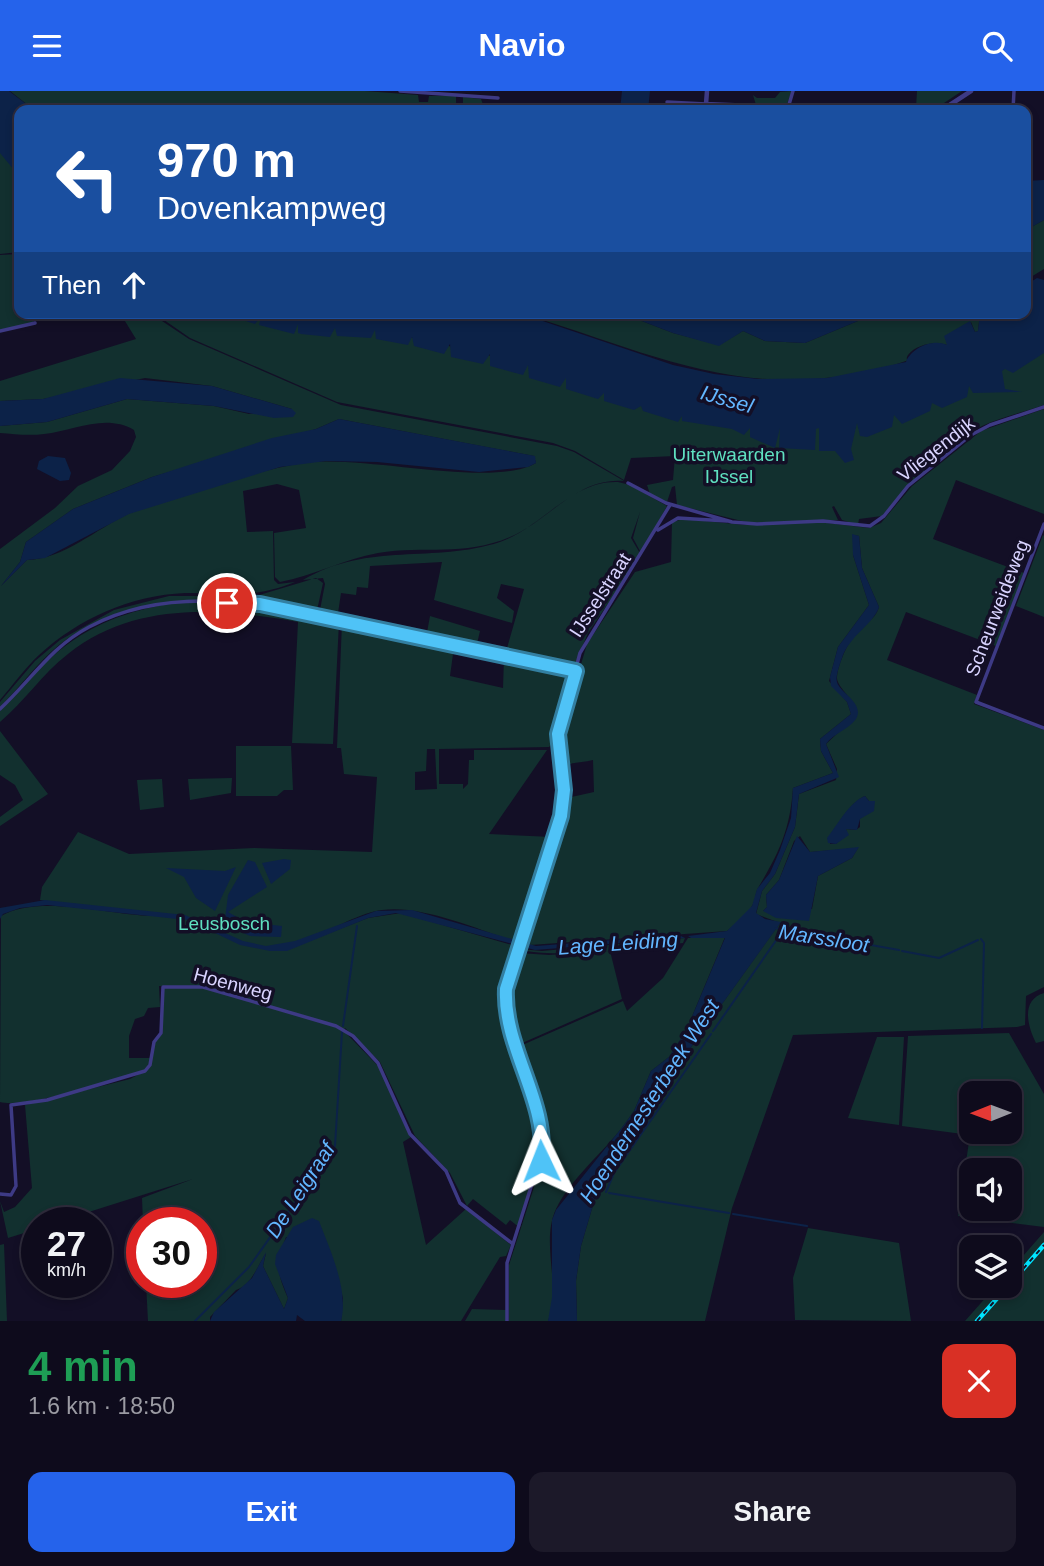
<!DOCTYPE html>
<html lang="en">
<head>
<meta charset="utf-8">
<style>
  :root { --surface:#0e0b1c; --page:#1c1929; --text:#f1f3f6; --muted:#9b9ba3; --line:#2e2b3b; --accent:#2563eb }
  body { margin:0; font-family:Helvetica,sans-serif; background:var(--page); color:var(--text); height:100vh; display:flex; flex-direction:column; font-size:26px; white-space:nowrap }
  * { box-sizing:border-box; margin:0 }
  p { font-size:23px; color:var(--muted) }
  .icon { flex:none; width:38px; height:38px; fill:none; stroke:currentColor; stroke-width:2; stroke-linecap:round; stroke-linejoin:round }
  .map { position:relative; height:1230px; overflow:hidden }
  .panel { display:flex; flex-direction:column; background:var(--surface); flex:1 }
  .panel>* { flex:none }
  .top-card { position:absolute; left:14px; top:14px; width:1017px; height:214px; border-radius:14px; box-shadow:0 4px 10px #0003,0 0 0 2px var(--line); background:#1a4fa0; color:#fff; overflow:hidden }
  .needle { width:46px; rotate:269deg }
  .controls { position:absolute; left:959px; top:990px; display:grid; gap:14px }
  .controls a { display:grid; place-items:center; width:63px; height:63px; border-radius:14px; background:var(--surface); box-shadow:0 4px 10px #0003,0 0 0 2px var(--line); font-size:35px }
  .speed { position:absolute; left:21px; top:1116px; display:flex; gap:14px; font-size:35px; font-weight:700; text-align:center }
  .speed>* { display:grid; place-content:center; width:91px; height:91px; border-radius:50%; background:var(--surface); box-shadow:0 4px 10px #0003,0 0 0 2px var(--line); line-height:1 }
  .speed small { font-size:18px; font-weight:400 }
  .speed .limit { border:10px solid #d22; background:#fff; color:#111 }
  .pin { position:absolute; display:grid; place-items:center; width:60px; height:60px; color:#fff; margin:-30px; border:4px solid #fff; border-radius:50%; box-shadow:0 2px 7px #0007 }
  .me { position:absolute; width:77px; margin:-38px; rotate:358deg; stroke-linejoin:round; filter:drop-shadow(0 0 5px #0008) }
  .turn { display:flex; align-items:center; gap:24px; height:147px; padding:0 28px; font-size:32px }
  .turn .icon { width:91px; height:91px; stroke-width:2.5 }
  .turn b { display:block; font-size:49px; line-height:60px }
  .then { display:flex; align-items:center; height:66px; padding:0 28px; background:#0003; gap:14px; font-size:26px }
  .round { display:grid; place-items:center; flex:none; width:74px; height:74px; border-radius:14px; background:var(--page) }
  .head { display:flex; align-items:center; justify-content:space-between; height:119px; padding:0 28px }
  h1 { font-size:42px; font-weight:600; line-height:52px; color:#1e9e55 }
  .primary-button { display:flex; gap:14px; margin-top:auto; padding:14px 28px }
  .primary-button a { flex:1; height:80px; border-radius:14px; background:var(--accent); color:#fff; font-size:28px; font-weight:600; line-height:80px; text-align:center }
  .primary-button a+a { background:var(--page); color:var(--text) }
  header { display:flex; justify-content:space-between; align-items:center; height:91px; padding:0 28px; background:var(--accent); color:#fff; font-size:32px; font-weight:600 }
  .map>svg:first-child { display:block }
</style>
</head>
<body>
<header><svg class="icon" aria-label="menu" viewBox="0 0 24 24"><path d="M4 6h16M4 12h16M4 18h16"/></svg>Navio<svg class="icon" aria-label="search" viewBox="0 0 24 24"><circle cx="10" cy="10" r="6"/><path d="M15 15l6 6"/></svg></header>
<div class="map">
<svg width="1044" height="1230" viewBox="0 0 1044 1230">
  <rect width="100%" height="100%" fill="#130f26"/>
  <path fill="#12302f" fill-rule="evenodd" d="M10,0H365L418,4L419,11H428L429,5H456V12H463V6L481,8L485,19H34Z
    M792,0L787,13L756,14L753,4L757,7H775L780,1Z
    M917,0H962L938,16L916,17Z
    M0,59L19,73V161L0,163Z
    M1044,129V178L1026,189V139Z
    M19,163V167L13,168L14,204H19V222H40L32,232L0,239V164Z
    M120,222H150L189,248L341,314L557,355L574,361L624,390C577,386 550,429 510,446C463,466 425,454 378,462C344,468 313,485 280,491L275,486L274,442L306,437L299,399L277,393L243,400L247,441L273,440L274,489L278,493L295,491C250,509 230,501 185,502C131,504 78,528 39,564C25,577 13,594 0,609V458L55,417L78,395L112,379L130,360L136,346L134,339C105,322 74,340 44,343C29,345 14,343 0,342V335L47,331L127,308L214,315L249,323L292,318L212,295L145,287L43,308L0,310V290L136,248ZM339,328L534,365L536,372C491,398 364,363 303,372C266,378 230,390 194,401C173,407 149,413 128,423C96,438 64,468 27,469L1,495L20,471L26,451L73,418L152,386L316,338Z
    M154,222H248L375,238L530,274L680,325L1044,254V314C1024,321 1002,326 982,335C950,351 905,397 882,425L859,428L858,434L842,429L834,415L832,416L838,429L750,432L677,414L675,395L672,396L667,411L650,403L647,394L673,389L675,365L631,367L624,389L575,360L553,352L337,311L190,247Z
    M519,222H621L673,242L719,254L743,240L765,250L805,252L877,222H980L978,240L975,241L971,231L947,254C937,250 916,253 908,264C904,271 912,268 903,271C875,281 843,286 814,288C708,296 618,250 519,222Z
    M1044,318V423L956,389L933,448L1024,482L996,555L906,521L887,569L977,604L974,613L1044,639V896L1026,905L1025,934L1017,936L793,944L732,1117L705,1230H577L576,1190L581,1155L598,1097L671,984L780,832L756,823L762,800L775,783L795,736L799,703L836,689L837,678L826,653L857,624C856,609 836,596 837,586C838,573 848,551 857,540C866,531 875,529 879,516L862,477L859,445L853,444V464L869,514L838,556L829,590L847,611L851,623L820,648L821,660L833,682L793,697C790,739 779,762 758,797C755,802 756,808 753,813C748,824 736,832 727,840L530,854L522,852L567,707L594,701L593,669C583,672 573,670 564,676L560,644L587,553L635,481L671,471L672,431L684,428L745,434L819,431L869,437L881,432L912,395L981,340ZM865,705L869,710L860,728V736L856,739L846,738L847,742L836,753H830C831,740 851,710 865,705ZM800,745L810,761L858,757L852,767L818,785L812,818L763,820L767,816L766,804L779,789L794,750Z
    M618,391L630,394L667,415L641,462L633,447L640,421L631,447L641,464L588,542L573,578L505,564L524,498L501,493L497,507L514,520L512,532L434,509L442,471L370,475L368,497L357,496L356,504L341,502L337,529L319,524L325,493L323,487L303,489C370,450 433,473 500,451C541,437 572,389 618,391Z
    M1043,444L1044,445V526L1016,515Z
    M316,487L323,492L316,524C228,506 135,495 59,554C37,572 20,596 0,616V611L35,570L60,549L114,519L169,505H256Z
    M186,510L260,515L339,531L333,653L292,652L298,531C219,517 134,510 68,563C42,583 25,610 0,631V619C61,551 93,524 186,510Z
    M430,525L480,540L476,557L426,547Z
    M342,531L454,556L450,585L503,597L504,567L572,582L574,585L556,648L549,656L439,658V693H463V698L468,693L469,669H474V659H547L489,743L552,746L520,852C482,840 422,813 382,819C357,822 320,845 296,855L368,827L401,822L519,856L507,893L505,911L542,1055L520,1137L510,1129L506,1134L473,1108L467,1115L450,1082L415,1045L380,971L345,937L344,940L381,978L411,1046L403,1051L426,1154L466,1118L511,1154L506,1165L500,1166L461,1230H341L343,1207L330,1160L286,1146C276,1172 276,1180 288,1207L284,1218L263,1175L266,1162C258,1174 251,1195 236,1199L210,1226V1230H148L146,1192H201V1132H143L142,1107L193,1088L54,1132H37V1138L8,1147L0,1110L4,1121L15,1116L32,1097L25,1014L130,988L143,981C111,989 27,1018 0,1011L1,825C39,803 109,824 153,825L40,809L42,796L78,741L129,763L254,757L372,761L377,686L344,683L341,657H337ZM427,658H435L437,698L415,699V681L426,680ZM159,895H163L161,942L153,952L151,967H129V945L135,928L144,925L148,917L160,916Z
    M0,640L48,703L0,735V726L23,709L15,694L0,684Z
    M236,655H291L293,699H284L277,705H236Z
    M232,687L231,702L190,709L188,688Z
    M162,688L164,716L140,719L137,689Z
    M725,846L686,940L669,966L651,980L634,1020L624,1034C604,1061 571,1087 556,1118C540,1152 562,1196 548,1230H509V1174L545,1062L542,1036L520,955L623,910L627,920L663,887L688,847Z
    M685,847L683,852C649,856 548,869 520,858L542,860Z
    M610,860L622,908L520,953L509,911L519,862L549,864Z
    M1044,902V950L1036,952C1027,934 1021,909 1044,902Z
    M1009,942L1044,1003V1136L958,1125L970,1044L902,1035L908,945ZM971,1003H1010V1041H971ZM971,1080H1010V1118H971Z
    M877,946H904L899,1034L848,1027Z
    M808,1137L899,1152L911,1230L795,1229L793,1187Z
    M1044,1141V1152L1010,1190V1180Z
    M4,1153L7,1230H0V1154Z
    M1044,1157V1230H979Z
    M996,1195H1005L974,1230H965Z
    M472,1218L506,1219V1230H465Z"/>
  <path fill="#0c2248" d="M0,0H9L34,19H19V85L0,62Z
    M622,0H650L648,19H620Z
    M1044,89V129L1026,139V90Z
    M1037,187L1044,189V262L1013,282L1005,278L1002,280L1005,298L1022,301L973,302L969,295L967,306L942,317L932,312L930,320L902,333L894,324L892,336L867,346L860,345L857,332L851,358L854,369L845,372L835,360H819V337L816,338L815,359L779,357L780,337L775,357L750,346V337L744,344L732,338L682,330V325L678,331L643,320L641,315L634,319L604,310V302L598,308L566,298V287L560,296L529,287L528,274L523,284L490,275V263L483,273L451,266L450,253L444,263L414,255L412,246L408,254L376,248L375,239L371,247L337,245L335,237L330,246L301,243L298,242V233L294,243L259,234L261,226L255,233L221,222H519L673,274L714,283L758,288L827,287L906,271C911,257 933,247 947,254L944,245L970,230L975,241L978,240L980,222H1026V194Z
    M621,222H877L805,252L765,250L743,240L719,255L673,242Z
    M120,287L212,295L292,318L296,322L293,326L274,327L214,315L127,308L47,331L0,335V310L43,308Z
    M339,328L535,365L536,372L528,376L479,381L377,371L326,370L280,376L129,423L45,467L27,469L1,495L20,471L26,451L73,418L152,386L272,347L316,338Z
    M48,365L65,367L71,382L69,389L60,390L37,378L39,370Z
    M852,443L859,445L862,477L879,516C874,532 852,543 843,564C841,570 835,585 837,591C840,602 865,612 856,628C849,638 833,643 826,653L839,686L799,703L795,736L775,783L762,800L756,822L765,828L781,831L671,984L598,1097L581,1155L576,1190L577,1230H548L552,1206V1129L556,1119L624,1034L634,1020L651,980L669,966L686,940L725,847H691L688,845L727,840L752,815L757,798L770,782L780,759L791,727L793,697L833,682L821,660L820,648L851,623L847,611L831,595L830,586L838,556L869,514L853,464Z
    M865,705L869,710H875L874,720L860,728L857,739L846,738L849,744L836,753L828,752L827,747C836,736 850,710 865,705Z
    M797,745L810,761L859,756L852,767L818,785L809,830L776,827L763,820L767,816L766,804L779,789Z
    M284,768L291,769L290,778L271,793L262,772Z
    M248,769L255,771L267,796L228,821L246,831L282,835L281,846L250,845L221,832L225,828L228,804Z
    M236,776L215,820L196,807L184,786L166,777L225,780Z
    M45,809L185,824L243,850L266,855L295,850L376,820L412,819L536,855L679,844L685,847L535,859L396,822L368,827L287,860H270L240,854L188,829L168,827L47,814L20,817L3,823L0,828V817Z
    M312,1127L319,1130C330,1159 349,1199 341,1230H305L297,1224L296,1230H210L214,1221L252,1187L266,1161L263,1175L284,1218L288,1207L275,1173L276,1164L293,1136Z"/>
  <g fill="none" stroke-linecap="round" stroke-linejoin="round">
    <path stroke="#0c2248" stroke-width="2" d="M775,837L899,859
      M981,848L984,852L982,937
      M902,860L939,867L978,849
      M343,935L357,835
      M713,940L784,838
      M606,1101L614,1082L711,943
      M609,1102L729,1122
      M733,1123L807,1135
      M195,1230L249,1176L335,1055L342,941"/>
    <path stroke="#3d3a85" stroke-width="3.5" d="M400,0L498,7
      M667,11L706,13
      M788,17L793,0
      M1013,19L1014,0
      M0,240L35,232
      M628,392L666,412L732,431L757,433L823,430L870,435L884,425L908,395L971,344L990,334L1044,316
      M1044,433L976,611L1044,637
      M658,439L678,427L727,430
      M0,618C31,589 51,556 89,536C183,486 291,520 389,540C451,554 514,566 576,580
      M0,1103L11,1104L16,1095L11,1014L47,1009L145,980L150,974L154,951L161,942L163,896H203L336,935L353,945L378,972L410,1043L446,1080L460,1112L513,1153
      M507,1230V1172L542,1061L538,1027L507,921L506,898L561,725L564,699L558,643L580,562L670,414"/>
    <path stroke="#3d3a85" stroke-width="4.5" d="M707,0L706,13L845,19
      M942,19L971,0"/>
    <g stroke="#00e5ff" stroke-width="4.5">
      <path id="rail" d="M1010,1193L1044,1154
        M977,1230L1008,1195"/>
    </g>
    <use href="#rail" stroke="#130f26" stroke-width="2" stroke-dasharray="5" stroke-linecap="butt"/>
  </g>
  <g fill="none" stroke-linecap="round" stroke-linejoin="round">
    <g stroke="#337fa1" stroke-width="18">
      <path id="route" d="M227,512L260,513L576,580L558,643L564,699L561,725L506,898C503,957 549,1011 541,1070"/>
    </g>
    <use href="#route" stroke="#4fc3f7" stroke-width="12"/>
  </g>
  <g text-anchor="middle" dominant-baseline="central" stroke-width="7" stroke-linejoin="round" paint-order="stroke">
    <g font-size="19" fill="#d9d4ff" stroke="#130f26">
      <text transform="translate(936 358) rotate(-38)">Vliegendijk</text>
      <text transform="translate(600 504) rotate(-57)">IJsselstraat</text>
      <text transform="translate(997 517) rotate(-69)">Scheurweideweg</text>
      <text transform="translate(233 893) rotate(15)">Hoenweg</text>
    </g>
    <g font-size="19" fill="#5fe0c0" stroke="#130f26">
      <text x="729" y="363">Uiterwaarden<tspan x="729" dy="22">IJssel</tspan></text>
      <text x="224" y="832">Leusbosch</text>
    </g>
    <g font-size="21" font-style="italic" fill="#62b6ff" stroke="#130f26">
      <text transform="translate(727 308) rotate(16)">IJssel</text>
      <text transform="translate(824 847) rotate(9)">Marssloot</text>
      <text transform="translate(618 852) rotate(-4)">Lage Leiding</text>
      <text transform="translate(649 1010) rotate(-57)">Hoendernesterbeek West</text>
      <text transform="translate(300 1099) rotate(-57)">De Leigraaf</text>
    </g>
  </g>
</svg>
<div class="controls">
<a><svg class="needle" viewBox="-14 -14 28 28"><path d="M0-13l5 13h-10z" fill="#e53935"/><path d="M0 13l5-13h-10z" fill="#9b9ba3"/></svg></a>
<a><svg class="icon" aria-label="sound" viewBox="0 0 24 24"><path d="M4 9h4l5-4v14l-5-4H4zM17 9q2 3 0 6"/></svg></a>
<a><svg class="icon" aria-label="layers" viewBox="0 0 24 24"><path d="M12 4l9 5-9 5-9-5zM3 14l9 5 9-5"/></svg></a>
</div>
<div class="speed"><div>27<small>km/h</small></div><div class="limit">30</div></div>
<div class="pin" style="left:227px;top:512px;background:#d93025"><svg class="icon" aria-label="arrive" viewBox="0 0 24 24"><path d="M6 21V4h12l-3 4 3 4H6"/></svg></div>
<svg class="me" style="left:541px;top:1070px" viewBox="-20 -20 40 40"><path d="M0-17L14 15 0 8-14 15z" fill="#4fc3f7" stroke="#fff" stroke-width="4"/></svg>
<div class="top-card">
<div class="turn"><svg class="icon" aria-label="left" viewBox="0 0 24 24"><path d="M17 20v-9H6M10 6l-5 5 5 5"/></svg><div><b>970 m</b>Dovenkampweg</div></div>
<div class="then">Then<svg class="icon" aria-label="ahead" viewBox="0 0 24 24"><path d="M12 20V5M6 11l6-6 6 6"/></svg></div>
</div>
</div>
<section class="panel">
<div class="head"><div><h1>4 min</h1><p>1.6 km · 18:50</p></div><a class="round" style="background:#d93025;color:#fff"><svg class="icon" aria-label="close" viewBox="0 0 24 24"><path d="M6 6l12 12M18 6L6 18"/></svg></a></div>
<div class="primary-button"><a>Exit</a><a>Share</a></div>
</section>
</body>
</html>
